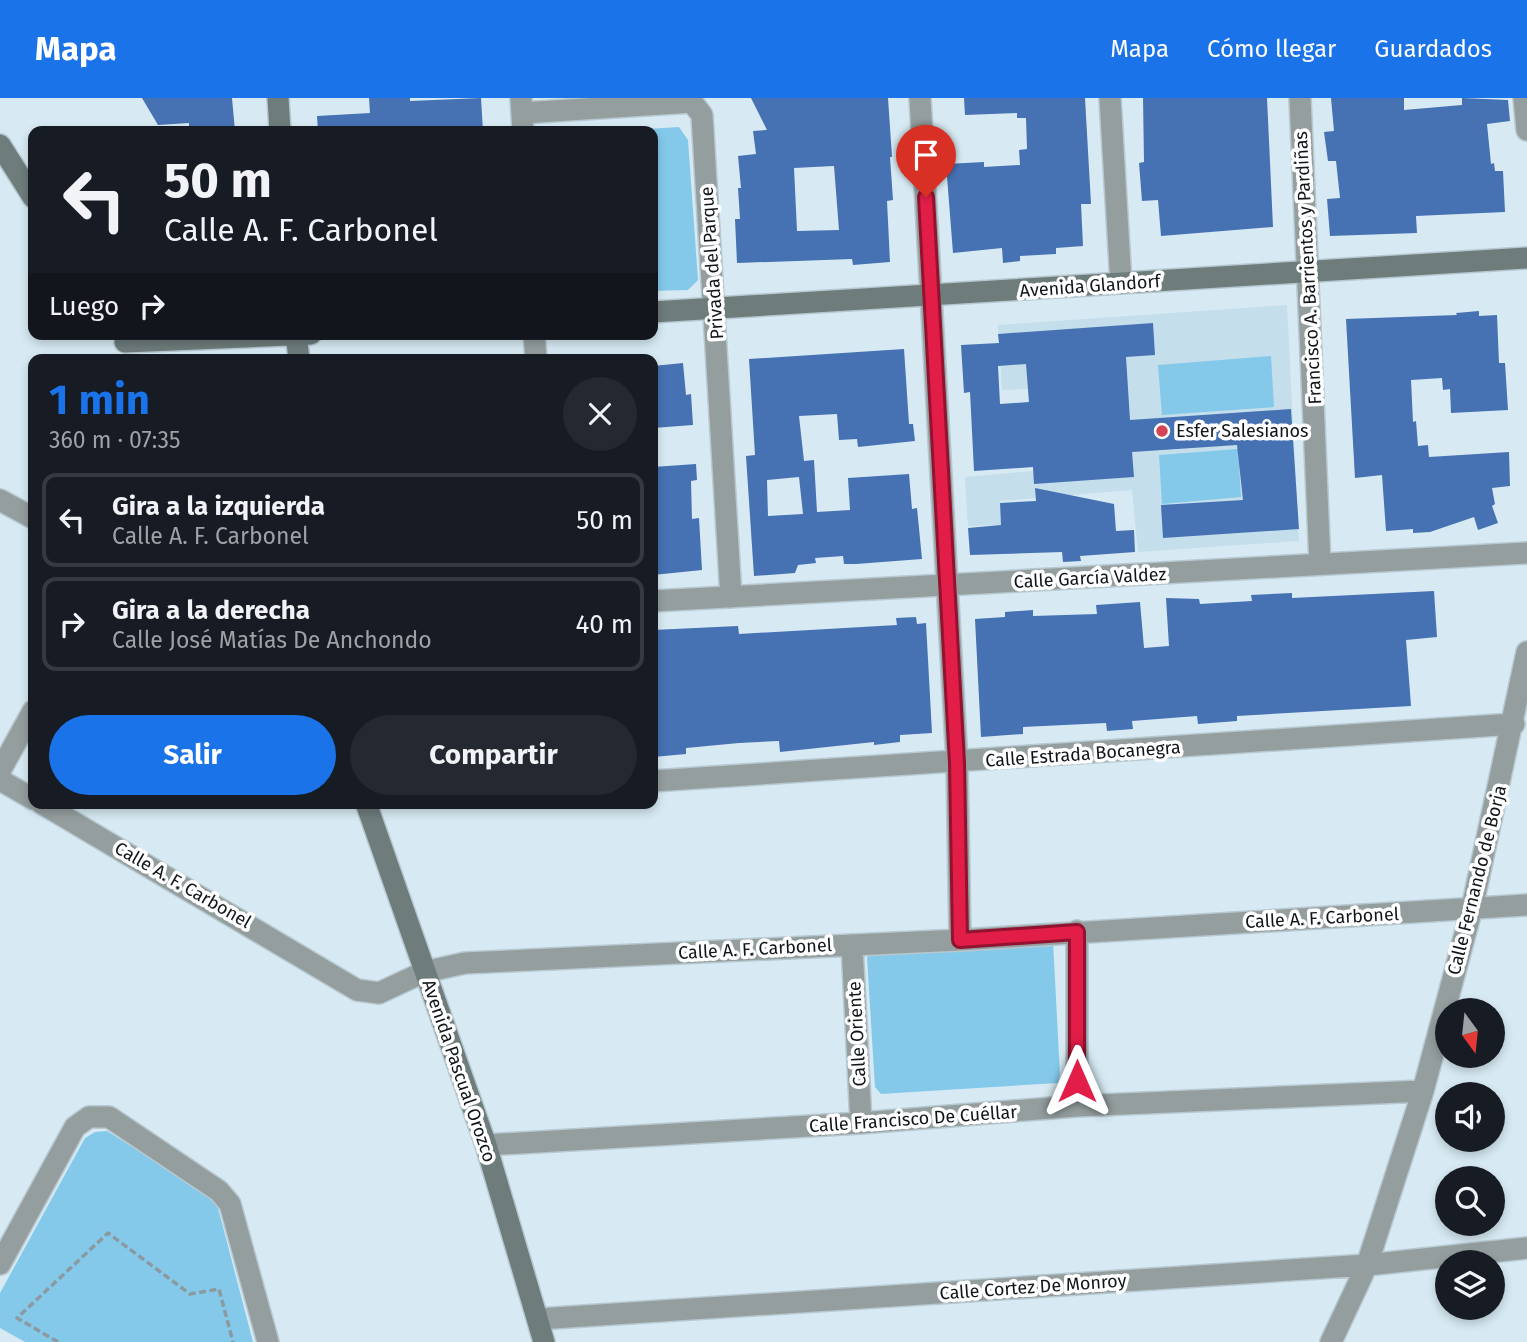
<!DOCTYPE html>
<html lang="es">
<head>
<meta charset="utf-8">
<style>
  :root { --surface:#171b24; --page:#242831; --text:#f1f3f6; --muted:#9ea1a6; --line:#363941; --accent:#1a73e8 }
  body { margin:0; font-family:"Fira Sans",sans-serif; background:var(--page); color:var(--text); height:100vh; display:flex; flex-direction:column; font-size:26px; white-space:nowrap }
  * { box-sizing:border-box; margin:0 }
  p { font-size:23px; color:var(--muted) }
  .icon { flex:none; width:38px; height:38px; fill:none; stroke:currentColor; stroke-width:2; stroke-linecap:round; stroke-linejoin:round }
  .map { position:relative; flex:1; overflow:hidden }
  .side { position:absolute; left:28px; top:256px; width:630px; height:455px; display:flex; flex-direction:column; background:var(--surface); border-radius:14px; box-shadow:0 4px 10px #0003 }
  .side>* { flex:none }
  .top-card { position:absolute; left:28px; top:28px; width:630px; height:214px; border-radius:14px; box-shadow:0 4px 10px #0003; background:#171b24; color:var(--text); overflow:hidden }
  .needle { width:46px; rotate:165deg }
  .buttons { position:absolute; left:1435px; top:900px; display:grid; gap:14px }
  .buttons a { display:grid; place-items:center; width:70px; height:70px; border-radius:50%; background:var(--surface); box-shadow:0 4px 10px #0003; font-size:35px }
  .pin { position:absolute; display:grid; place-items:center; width:60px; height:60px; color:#fff; margin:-72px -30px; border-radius:50% 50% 50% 0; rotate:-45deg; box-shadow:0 0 7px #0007 }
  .pin .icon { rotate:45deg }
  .me { position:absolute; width:77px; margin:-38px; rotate:0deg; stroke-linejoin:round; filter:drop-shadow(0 0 5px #0008) }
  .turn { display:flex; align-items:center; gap:24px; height:147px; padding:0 21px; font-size:32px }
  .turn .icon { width:91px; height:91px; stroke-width:2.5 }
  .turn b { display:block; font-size:49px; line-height:60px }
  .then { display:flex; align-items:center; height:66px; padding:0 21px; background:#0003; gap:14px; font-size:26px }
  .round { display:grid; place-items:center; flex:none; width:74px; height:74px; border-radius:37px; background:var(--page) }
  .headline { display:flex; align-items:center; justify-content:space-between; height:119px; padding:0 21px }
  h1 { font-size:42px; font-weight:700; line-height:52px; color:var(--accent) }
  .action { display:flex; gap:14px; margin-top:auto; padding:14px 21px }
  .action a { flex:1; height:80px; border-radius:42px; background:var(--accent); color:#fff; font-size:28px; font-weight:700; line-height:80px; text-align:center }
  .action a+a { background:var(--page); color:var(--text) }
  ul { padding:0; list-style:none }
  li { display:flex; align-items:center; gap:21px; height:94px; margin:0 14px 10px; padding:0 7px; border:4px solid var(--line); border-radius:14px }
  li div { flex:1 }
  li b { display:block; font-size:26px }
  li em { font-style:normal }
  header { display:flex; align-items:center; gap:42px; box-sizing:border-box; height:98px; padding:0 35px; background:var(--accent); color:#fff }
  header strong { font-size:33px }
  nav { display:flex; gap:38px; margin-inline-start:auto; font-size:24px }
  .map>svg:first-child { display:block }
</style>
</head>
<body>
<header>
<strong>Mapa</strong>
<nav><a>Mapa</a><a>Cómo llegar</a><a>Guardados</a></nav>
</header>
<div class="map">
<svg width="1527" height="1244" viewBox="0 0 1527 1244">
  <rect width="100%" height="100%" fill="#d7eaf3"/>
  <path fill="#c4deec" d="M1287,207L1299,443L1138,454L1132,392L1000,403L1001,427L968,428L965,379L1033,373L1028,291L1002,292L998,227Z"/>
  <path fill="#84c9ea" d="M679,29L688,42L698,182L688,192L653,193V33H615Z
    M1271,258L1274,309L1162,317L1158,267Z
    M1238,351L1241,399L1162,406L1159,357Z
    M1053,843L1060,977L1058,985L881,996L875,989L867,860L870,853Z
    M107,1033L211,1098L217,1106L253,1244H25L0,1230V1195L85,1040L95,1034Z"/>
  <path fill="#4671b3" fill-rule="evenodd" d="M142,0H232L235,33H189V25L158,27Z
    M369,0H410V3L481,0L483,33H318L317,18L370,15Z
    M751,0H888L892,59H890L893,102L887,103L890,164L853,167L852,161L737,165L735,121H740L738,90H741L738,58L756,56L753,33L767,32ZM834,68L839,132L797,133L794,70Z
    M964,0H1085L1091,106H1081L1083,148L1056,150V156L1020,158V163L1003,165L1002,150L953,155L946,66L984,64V69L1020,67L1019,52L1027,51L1026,20H1017V15L965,17Z
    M1143,0H1267L1273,129L1161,138L1158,102L1142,103L1139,65L1144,64Z
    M1331,0H1404V12L1462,7V0L1508,2L1510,23L1487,26L1491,66L1494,65L1495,73H1503L1505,114L1416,118L1417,135L1330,138L1327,101L1340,100L1336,63H1328L1324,34L1334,33Z
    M1479,213V218L1497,217L1499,265H1505L1508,312L1451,315L1450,291L1443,292L1442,280L1411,282L1413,324L1416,323L1418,348L1428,347L1429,359L1509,354L1510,388L1492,390L1495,406L1492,408L1498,425L1478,432L1474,419L1430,434L1413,435V431L1386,433L1382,377L1355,380L1346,221L1457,217L1456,215Z
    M1153,225L1155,257L1126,259L1130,322L1291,311L1299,431L1163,440L1161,407L1243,402L1237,347L1132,354L1134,379L1034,386L1033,369L974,373L970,294L964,295L961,247L999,245L998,236ZM1026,266L1029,304L1000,306L998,268Z
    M904,251L909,326H913L915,343L858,349L857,341L839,342L837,316L799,318L804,363L814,362L817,414L850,412L848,380L909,376L912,411L917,410L922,461L856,466H844L843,458L815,460L816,465L798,467L795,475L754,478L746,358L755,357L749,261ZM799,379L803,416L768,418L767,382Z
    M683,265L686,297L691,296L693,327L653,330V268Z
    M696,366L697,382L691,383L692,421L699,420L702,472L653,477V369Z
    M1035,390L1114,406L1116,433L1134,432L1135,454L1080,458L1081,463L1063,464L1062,454L970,457L968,430L1001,427L1000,405L1036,403Z
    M1434,493L1437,539L1406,542L1411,608L1237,618V623L1198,626L1197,618L1132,623L1133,631L1107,633L1106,625L1023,629V636L981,639L975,521L1005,519V514L1033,512V518L1097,516L1096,507L1140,504L1144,550L1169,548L1166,500L1199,501L1200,506L1252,503L1251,497L1292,495V500Z
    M916,519L917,526L926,525L932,635L900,637V644L874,647V644L780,654L779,643L739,645L686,650V656L653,659V532L738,528L739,536L897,527L896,520Z"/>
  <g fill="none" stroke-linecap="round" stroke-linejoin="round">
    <g stroke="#b7c8d0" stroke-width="24">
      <path id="street" d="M521,0L523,33
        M920,0L957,665L960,842
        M1110,0L1121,185
        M1300,0L1320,466
        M1524,0L1527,32
        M522,15L692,4L702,17L731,499
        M534,236L536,261
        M0,402L33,420
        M653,503L1527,455
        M0,673L33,613
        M0,682L33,701
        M653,683L1514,626
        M41,705L357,892L379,895L424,874L465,865L960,842L1527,807
        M852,847L861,1025
        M1077,1008V833
        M486,1047L861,1025L1077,1008L1423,993
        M0,1166L75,1029L89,1019H109L219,1093L230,1106L268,1244
        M538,1221L1367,1167L1527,1150
        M1331,1244L1367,1167L1423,993L1472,810L1527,554"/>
    </g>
    <g stroke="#b7c8d0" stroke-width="24">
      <path id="secondary" d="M278,0L280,33
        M0,47L33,99
        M653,214L1527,160
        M296,236L299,261
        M125,244L311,236
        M366,705L486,1047L544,1244"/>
    </g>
    <path stroke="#8b99a0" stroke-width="3.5" stroke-dasharray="7 3.5" stroke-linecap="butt" d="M58,1244L17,1220L108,1135L190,1196L219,1191L233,1244"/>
    <use href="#street" stroke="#959e9f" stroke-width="21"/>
    <use href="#secondary" stroke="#6e7c7c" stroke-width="21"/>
  </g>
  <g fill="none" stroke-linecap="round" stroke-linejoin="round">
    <g stroke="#92132f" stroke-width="18">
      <path id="route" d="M926,99L957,665L960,842L1077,834V983"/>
    </g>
    <use href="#route" stroke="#e11d48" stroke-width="12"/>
  </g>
  <circle fill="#d44456" stroke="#fff" stroke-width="2.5" cx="1162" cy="333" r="7"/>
  <g text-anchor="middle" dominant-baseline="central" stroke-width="7" stroke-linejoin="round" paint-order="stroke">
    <g font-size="18" fill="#0f1518" stroke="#fff">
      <text transform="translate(712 165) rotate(-94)">Privada del Parque</text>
      <text transform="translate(1308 170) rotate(-93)">Francisco A. Barrientos y Pardiñas</text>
      <text transform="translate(1090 188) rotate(-4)">Avenida Glandorf</text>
      <text transform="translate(1090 480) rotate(-3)">Calle García Valdez</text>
      <text transform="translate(1083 656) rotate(-4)">Calle Estrada Bocanegra</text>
      <text transform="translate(1477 782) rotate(-76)">Calle Fernando de Borja</text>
      <text transform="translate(183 787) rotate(30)">Calle A. F. Carbonel</text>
      <text transform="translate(1322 820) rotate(-3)">Calle A. F. Carbonel</text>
      <text transform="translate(755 851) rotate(-3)">Calle A. F. Carbonel</text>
      <text transform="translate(857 936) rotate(-93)">Calle Oriente</text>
      <text transform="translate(459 973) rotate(71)">Avenida Pascual Orozco</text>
      <text transform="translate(913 1021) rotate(-4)">Calle Francisco De Cuéllar</text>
      <text transform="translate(1033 1189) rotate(-4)">Calle Cortez De Monroy</text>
    </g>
    <g font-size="18" fill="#0f1518" stroke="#fff" text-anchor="start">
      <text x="1176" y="333">Esfer Salesianos</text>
    </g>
  </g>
</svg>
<div class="buttons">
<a><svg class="needle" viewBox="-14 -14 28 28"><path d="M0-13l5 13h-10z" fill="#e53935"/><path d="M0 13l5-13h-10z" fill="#9ea1a6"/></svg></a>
<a><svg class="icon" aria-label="sound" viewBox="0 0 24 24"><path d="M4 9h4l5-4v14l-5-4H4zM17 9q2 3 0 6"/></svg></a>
<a><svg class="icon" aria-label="search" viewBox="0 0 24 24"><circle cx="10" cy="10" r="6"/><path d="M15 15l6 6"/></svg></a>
<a><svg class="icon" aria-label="layers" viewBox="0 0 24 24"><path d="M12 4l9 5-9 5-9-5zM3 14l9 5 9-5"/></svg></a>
</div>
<div class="pin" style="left:926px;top:99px;background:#d93025"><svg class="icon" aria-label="arrive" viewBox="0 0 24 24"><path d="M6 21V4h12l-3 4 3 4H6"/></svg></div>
<svg class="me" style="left:1077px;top:983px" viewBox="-20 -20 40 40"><path d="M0-17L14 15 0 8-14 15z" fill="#e11d48" stroke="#fff" stroke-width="4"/></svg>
<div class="top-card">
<div class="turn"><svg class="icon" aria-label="left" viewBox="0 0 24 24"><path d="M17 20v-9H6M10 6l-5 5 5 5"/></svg><div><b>50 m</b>Calle A. F. Carbonel</div></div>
<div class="then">Luego<svg class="icon" aria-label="right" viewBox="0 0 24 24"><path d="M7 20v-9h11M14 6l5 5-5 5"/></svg></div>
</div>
<section class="side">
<div class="headline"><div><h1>1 min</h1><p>360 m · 07:35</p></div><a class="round"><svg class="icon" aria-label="close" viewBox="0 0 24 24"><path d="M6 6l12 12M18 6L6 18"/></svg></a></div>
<ul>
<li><svg class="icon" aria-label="left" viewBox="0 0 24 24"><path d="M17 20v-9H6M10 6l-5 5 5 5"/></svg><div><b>Gira a la izquierda</b><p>Calle A. F. Carbonel</p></div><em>50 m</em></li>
<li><svg class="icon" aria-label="right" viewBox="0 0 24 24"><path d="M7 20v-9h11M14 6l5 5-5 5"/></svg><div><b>Gira a la derecha</b><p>Calle José Matías De Anchondo</p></div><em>40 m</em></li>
</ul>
<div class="action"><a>Salir</a><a>Compartir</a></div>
</section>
</div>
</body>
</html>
